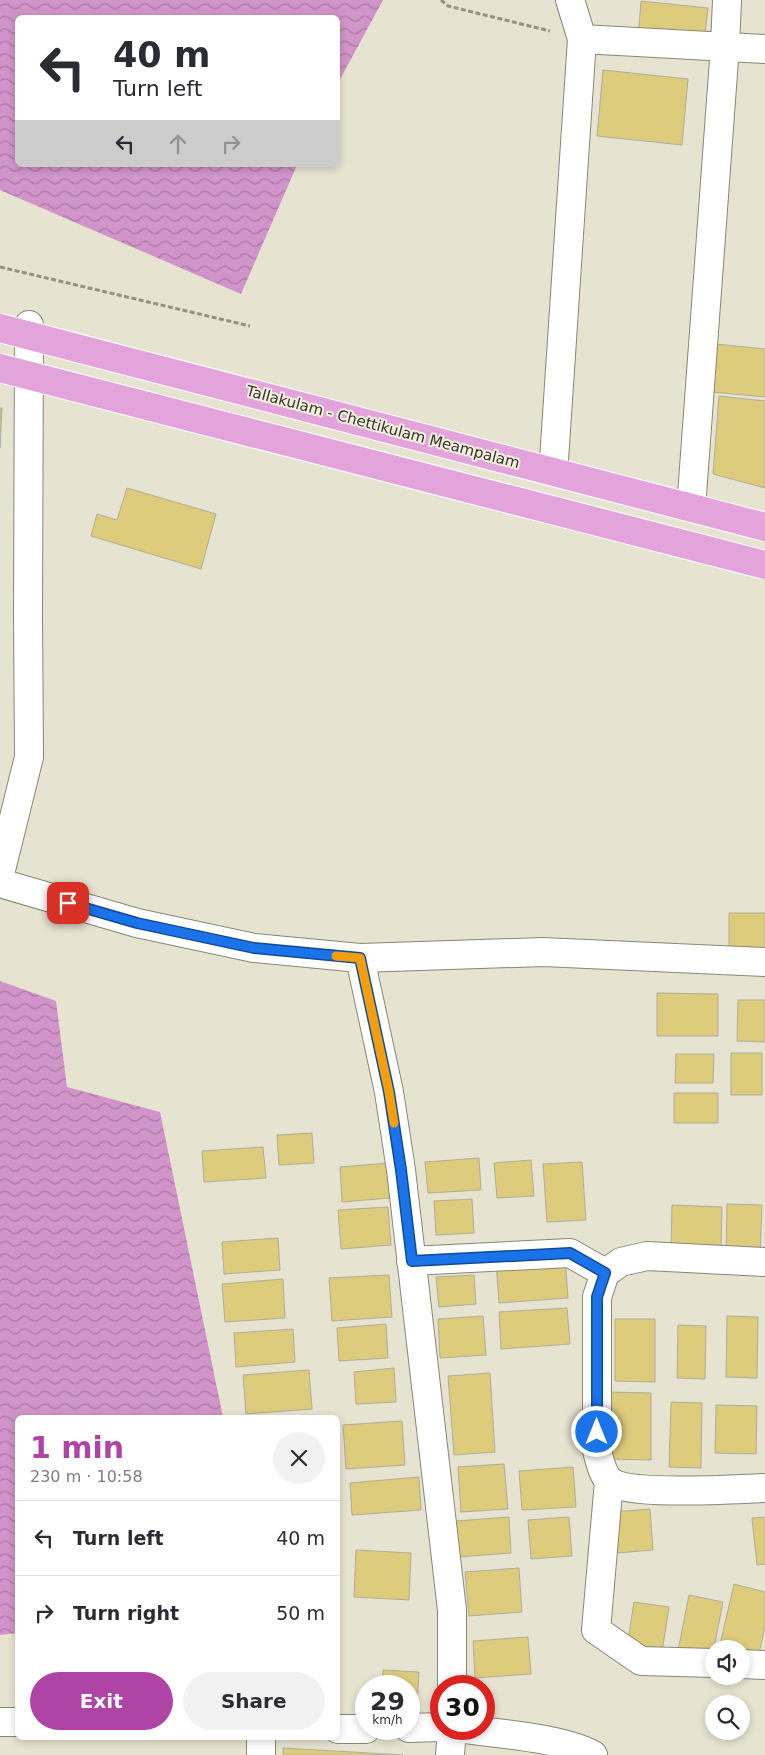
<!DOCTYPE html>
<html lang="en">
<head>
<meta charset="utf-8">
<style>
  :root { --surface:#fff; --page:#f2f2f3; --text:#2b2b33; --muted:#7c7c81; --line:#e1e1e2; --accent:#ae44a5 }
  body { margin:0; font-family:"DejaVu Sans",sans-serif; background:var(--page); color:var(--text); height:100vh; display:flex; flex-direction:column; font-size:19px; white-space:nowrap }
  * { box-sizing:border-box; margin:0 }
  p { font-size:16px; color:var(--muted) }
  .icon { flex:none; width:28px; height:28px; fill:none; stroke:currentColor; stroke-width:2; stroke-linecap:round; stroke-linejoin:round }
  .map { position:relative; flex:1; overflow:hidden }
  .side { position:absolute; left:15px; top:1415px; width:325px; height:325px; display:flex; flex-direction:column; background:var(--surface); border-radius:8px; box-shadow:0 2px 8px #0003 }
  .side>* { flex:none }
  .hud { position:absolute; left:15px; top:15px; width:325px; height:152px; border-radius:8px; box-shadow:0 2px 8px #0003; background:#fff; color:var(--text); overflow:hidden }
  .fabs { position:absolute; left:705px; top:1640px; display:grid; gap:10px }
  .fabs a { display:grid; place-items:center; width:45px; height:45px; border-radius:50%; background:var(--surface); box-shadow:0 2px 8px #0003; font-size:25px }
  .speed { position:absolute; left:355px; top:1675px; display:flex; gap:10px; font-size:25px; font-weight:700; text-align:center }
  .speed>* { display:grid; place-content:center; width:65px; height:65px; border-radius:50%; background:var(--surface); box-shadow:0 2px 8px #0003; line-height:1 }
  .speed small { font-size:12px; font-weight:400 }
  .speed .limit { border:8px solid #d22; background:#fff; color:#111 }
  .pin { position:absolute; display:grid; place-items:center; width:42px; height:42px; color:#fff; margin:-21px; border-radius:10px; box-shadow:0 2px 8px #0006 }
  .me { position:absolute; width:55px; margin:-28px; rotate:0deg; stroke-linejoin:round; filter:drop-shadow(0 0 4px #0008) }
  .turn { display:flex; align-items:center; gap:18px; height:105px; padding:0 15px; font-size:22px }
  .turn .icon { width:65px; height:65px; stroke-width:2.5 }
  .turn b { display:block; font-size:35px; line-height:42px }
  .lanes { display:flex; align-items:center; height:48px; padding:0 15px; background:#0003; justify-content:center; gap:25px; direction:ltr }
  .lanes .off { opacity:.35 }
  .round { display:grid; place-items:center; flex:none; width:52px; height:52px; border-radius:26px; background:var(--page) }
  .overview { display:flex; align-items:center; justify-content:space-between; height:85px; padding:0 15px }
  h1 { font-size:30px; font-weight:700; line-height:38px; color:var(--accent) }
  .action { display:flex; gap:10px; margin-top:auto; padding:10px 15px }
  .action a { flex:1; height:58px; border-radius:30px; background:var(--accent); color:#fff; font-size:20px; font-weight:700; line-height:58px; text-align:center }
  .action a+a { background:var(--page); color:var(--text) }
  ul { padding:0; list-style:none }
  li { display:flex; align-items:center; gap:15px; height:75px; padding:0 15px; border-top:1px solid var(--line) }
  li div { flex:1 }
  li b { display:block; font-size:19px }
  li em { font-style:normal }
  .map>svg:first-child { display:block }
</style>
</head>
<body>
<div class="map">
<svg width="765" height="1755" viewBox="0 0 765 1755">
  <defs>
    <pattern id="water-waves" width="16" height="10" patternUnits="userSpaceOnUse" patternTransform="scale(1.25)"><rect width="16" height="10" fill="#d194c9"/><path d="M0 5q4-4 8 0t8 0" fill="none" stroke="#aa79a3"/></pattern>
  </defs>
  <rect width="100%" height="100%" fill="#e7e3d1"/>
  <path fill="url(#water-waves)" d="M0,0H383L338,83V18H18V165H297L241,294L0,190Z
    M0,981L56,1001L67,1087L160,1112L223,1417L18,1418L17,1633L0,1635Z"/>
  <path fill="#ddcc7c" stroke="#b0ad9b" d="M641,1L708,8L704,43L638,37Z
    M603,70L688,79L682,145L597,136Z
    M716,344L765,349V397L712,392Z
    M719,396L765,401V488L713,474Z
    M0,408H2L0,448Z
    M127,488L216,514L201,569L91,536L97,514L117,520Z
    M729,913H765V957H729Z
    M657,993L718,994V1036H657Z
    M738,1000H765V1042L737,1041Z
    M731,1053H762V1095H731Z
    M676,1054H714L713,1083H675Z
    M674,1093H718V1123H674Z
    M312,1133L314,1163L279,1165L277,1135Z
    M263,1147L266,1178L204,1182L202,1151Z
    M479,1158L481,1190L428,1193L425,1162Z
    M531,1160L534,1196L497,1198L494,1163Z
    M582,1162L586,1220L547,1222L543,1164Z
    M388,1163L390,1198L342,1202L340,1167Z
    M472,1199L474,1233L436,1235L434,1201Z
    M727,1204L762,1205L760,1256L726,1255Z
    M672,1205L722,1207L721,1249L671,1248Z
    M388,1207L391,1245L341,1249L338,1210Z
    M278,1238L280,1270L224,1274L222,1242Z
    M565,1257L568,1298L499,1303L496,1262Z
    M389,1275L392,1317L332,1321L329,1278Z
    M474,1275L476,1304L439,1307L436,1277Z
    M283,1279L285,1318L225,1322L222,1284Z
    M567,1308L570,1344L501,1349L499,1312Z
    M483,1316L486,1355L440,1358L438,1319Z
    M727,1316L758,1317L757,1378L726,1377Z
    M615,1319H655V1382L615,1381Z
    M386,1324L388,1358L339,1361L337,1328Z
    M678,1325L706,1326L705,1379L677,1378Z
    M293,1329L295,1362L236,1367L234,1333Z
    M394,1368L396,1402L356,1404L354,1372Z
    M309,1370L312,1409L246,1414L243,1375Z
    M490,1373L495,1452L454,1455L448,1376Z
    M608,1392L651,1393V1460L608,1459Z
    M671,1402L702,1403L701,1468L669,1467Z
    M716,1405L757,1406L756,1454L715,1453Z
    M402,1421L405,1465L346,1469L343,1425Z
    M504,1464L508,1509L461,1512L458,1467Z
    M573,1467L576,1507L522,1510L519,1471Z
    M419,1477L421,1510L352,1515L350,1483Z
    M650,1509L653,1550L605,1554L602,1513Z
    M509,1517L511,1553L459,1557L456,1521Z
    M569,1517L572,1556L531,1559L528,1520Z
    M765,1517V1564L757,1565L752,1518Z
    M356,1550L411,1553L409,1600L354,1597Z
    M519,1568L522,1612L469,1616L465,1572Z
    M734,1584L765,1592V1627L758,1658L741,1654V1649H719Z
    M689,1595L723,1602L710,1668L676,1661Z
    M634,1602L669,1607L661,1659L626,1653Z
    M528,1637L531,1674L475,1678L473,1641Z
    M383,1670L419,1672L416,1722H409V1686H382Z
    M283,1748L403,1755H283Z"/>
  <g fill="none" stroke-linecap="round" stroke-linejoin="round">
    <g stroke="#898675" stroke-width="30">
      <path id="minor" d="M570,0L582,39L765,49
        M554,460L582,39
        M692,495L725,46L727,0
        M0,874L29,757L28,616L29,325
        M0,883L137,923L254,948L360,958L543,952L765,962
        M360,958L389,1092L401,1170L452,1610V1686
        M411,1261L570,1253L605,1273
        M765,1262L647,1256L621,1262L605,1273L597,1297V1451C600,1461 602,1475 611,1482C632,1496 735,1489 765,1488
        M609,1481L596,1630L641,1661L714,1663
        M741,1664L765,1665
        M0,1722H18
        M409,1728L441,1727
        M338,1729H366
        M464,1729C501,1734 562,1738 593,1755
        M261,1755V1738
        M450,1755L452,1729"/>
    </g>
    <path stroke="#949084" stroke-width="3" stroke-dasharray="5 2.5" stroke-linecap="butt" d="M441,0L448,6L550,31
      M0,267L250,326"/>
    <use href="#minor" stroke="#fff" stroke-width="28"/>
    <g stroke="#fff" stroke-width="30" stroke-linecap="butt">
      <path id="trunk-bridge" d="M0,328L765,527
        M0,368L765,565"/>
    </g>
    <use href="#trunk-bridge" stroke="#e2a4da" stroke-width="28"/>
  </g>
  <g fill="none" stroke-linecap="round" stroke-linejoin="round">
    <g stroke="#114b97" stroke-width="12">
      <path id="route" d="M68,903L137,923L254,948L360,958L389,1092L401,1170L412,1261L570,1253L605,1273L597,1297V1432"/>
    </g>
    <use href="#route" stroke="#1a73e8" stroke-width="9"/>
    <path stroke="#f59e0b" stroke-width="9" d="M336,956L360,958L389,1092L394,1123"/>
  </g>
  <g text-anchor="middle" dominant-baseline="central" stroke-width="4" stroke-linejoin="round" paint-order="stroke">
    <g font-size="15" fill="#35332c" stroke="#f4f0de">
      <text transform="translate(383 427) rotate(15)">Tallakulam - Chettikulam Meampalam</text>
    </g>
  </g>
</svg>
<div class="fabs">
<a><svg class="icon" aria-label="sound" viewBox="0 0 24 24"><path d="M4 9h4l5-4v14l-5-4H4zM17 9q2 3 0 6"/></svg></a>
<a><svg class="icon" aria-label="search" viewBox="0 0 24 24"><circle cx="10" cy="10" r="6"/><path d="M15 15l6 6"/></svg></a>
</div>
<div class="speed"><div>29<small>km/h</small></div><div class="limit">30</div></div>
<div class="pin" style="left:68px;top:903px;background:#d93025"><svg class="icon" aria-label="arrive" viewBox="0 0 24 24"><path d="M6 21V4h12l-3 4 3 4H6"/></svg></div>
<svg class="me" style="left:597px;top:1432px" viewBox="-20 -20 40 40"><circle r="17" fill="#1a73e8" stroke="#fff" stroke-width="3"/><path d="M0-11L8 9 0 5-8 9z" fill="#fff"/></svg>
<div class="hud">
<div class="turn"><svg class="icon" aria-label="left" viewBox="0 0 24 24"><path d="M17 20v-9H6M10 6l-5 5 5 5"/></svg><div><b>40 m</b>Turn left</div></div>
<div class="lanes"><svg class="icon" aria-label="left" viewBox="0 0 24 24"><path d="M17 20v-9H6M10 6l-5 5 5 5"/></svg><svg class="icon off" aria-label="ahead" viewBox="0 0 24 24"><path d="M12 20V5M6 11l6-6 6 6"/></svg><svg class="icon off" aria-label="right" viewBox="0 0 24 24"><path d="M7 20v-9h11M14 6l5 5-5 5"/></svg></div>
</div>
<section class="side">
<div class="overview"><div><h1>1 min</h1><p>230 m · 10:58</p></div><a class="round"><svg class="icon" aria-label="close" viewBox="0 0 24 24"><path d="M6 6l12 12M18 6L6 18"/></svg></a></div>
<ul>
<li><svg class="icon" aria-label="left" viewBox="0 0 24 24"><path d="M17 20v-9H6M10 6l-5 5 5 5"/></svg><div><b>Turn left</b></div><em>40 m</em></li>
<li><svg class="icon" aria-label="right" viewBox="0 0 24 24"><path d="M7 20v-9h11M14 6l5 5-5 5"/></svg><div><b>Turn right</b></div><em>50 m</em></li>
</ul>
<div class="action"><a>Exit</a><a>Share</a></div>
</section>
</div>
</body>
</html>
